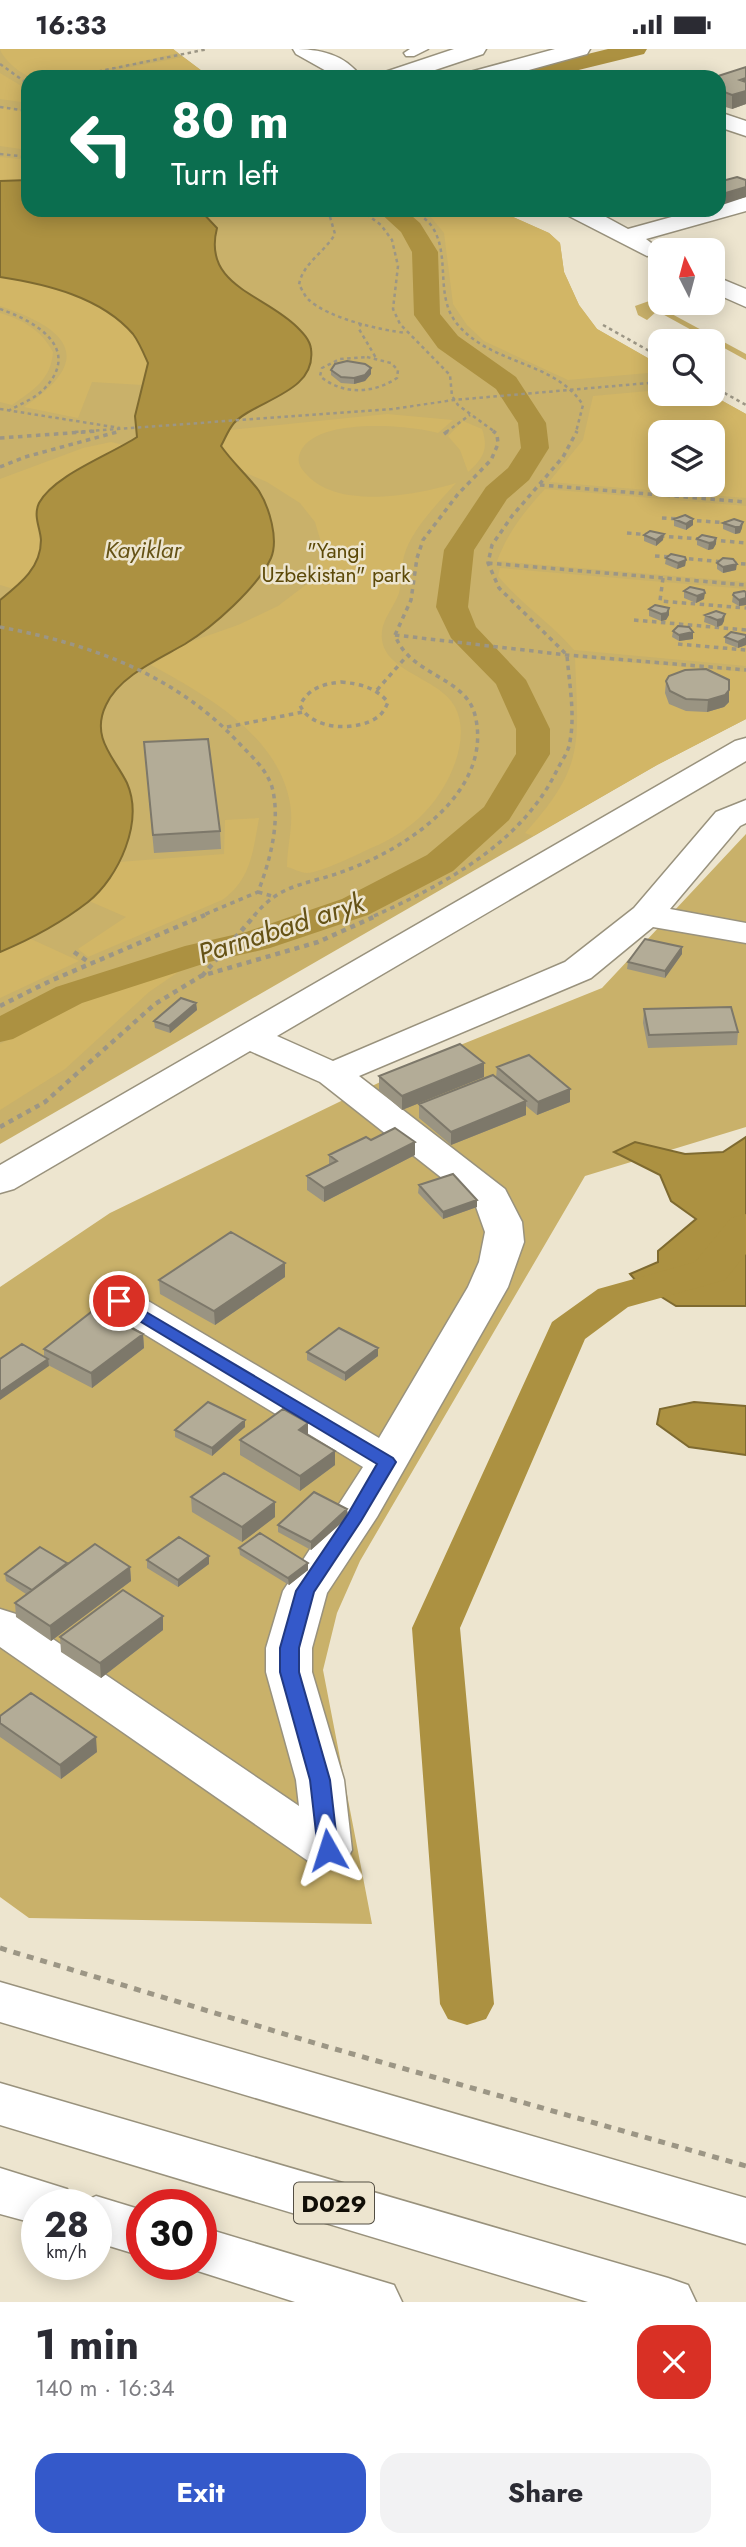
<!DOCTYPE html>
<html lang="en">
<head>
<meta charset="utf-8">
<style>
  :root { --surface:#fff; --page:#f2f2f3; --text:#2b2b33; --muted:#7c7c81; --accent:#3459ca }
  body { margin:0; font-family:Jost,sans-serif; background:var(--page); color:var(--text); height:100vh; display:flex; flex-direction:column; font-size:26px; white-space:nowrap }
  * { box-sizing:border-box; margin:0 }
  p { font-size:23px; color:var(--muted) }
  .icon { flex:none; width:38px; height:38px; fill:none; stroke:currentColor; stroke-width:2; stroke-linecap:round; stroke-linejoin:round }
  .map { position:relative; height:2253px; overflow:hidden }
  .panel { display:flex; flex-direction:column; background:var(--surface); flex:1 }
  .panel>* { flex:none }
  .guide { position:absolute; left:21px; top:21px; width:705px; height:147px; border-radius:21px; box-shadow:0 4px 18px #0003; background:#0b6e4f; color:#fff; overflow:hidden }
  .needle { width:46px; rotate:354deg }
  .buttons { position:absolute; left:648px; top:189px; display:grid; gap:14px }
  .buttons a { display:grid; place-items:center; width:77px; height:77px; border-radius:14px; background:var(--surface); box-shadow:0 4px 18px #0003; font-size:35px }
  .speed { position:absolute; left:21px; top:2140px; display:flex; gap:14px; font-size:35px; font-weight:700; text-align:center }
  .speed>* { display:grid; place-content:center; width:91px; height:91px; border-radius:50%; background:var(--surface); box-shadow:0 4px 18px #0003; line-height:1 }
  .speed small { font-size:18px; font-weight:400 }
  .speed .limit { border:10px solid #d22; background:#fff; color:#111 }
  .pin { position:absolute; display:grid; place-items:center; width:60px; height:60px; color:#fff; margin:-30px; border:4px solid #fff; border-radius:50%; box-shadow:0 2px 7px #0007 }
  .me { position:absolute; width:77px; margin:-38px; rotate:354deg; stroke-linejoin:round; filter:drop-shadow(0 0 5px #0008) }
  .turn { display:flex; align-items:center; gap:24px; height:147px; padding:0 35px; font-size:32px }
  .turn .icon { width:91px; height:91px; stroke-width:2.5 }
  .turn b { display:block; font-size:49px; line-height:60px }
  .round { display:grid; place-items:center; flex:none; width:74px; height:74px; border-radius:21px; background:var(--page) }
  .overview { display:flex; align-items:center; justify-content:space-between; height:119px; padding:0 35px }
  h1 { font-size:42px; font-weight:700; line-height:52px }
  .action { display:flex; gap:14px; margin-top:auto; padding:14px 35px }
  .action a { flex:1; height:80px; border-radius:21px; background:var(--accent); color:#fff; font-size:28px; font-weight:700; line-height:80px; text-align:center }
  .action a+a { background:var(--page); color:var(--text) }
  .status { display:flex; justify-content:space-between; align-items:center; height:49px; padding:0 35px; background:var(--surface); direction:ltr }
  .status svg { height:19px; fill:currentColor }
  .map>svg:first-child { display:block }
</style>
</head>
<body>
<div class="status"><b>16:33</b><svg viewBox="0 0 49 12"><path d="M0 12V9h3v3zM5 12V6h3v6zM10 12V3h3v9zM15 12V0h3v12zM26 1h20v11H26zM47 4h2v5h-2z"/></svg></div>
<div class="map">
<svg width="746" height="2253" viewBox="0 0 746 2253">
  <rect width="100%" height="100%" fill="#ede5cf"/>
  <path fill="#c9b16a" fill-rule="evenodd" d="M0,0H173L210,28H28V161H497L549,184L560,194L564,223L579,256L597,280L660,316V345H710L746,365V670L657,716L0,1095ZM660,383H712V436H660Z
    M652,251L679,255L670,264L746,305V311L657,262L647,271L638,266L635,257Z
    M746,785V1078L585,1127L360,1512L337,1564L323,1621L372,1875L29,1869L0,1848V1238L110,1164L438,1005L602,939Z"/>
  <path fill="#d2b666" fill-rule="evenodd" d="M0,0H173L178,4C145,11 60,34 32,28C21,26 3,10 0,0Z
    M183,8L210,28H80Z
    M0,24L28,41V54L0,50Z
    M0,58L28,63V101L0,97Z
    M0,108L28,111V131L0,132Z
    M425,161H497L549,184L560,194L564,223L579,256L597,280L660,316V323L568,331L484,292L467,276L453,255L444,184Z
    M0,228C46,235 101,248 133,285C139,293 143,305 148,314L143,336L92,333L78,369L24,358C96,310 69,280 0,257Z
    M0,264C23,271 41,281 53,303C51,331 33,341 12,356L0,353Z
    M660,341V345H710L746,365V449L549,433L583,391L593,347ZM660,383H712V436H660Z
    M387,365L453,371L438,384C409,376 309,367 299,407C297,415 302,421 307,426C339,461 417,446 456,434C438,454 411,481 404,507C401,519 402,532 399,544C395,556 383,570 382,582C377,623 439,627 455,658C473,692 446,744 420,768C406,781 389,792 371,799C359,805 319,824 307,824C301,824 292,819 287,818C287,797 294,775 290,754C278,686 206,646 151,616L187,594L238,576L278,557L311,532L323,500L315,473L300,454L267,433L241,422L221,398L230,381Z
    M463,372L482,380C489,400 483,410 468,423L460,401L448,387Z
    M111,393L124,396L102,410L36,471C44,506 39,515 14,540L0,536V430L83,399Z
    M545,440L746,457V533L497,512C508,483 524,463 545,440Z
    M500,519L746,540V617L574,601C551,574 521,555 498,527Z
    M575,609L746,623V670L657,716L533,787L525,784C586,717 578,694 575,609Z
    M259,769C253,802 251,831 222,851L88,908L78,900L126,868L89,852L119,813L224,805L225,771Z
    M31,890L79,912L0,949V903Z
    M181,921L149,943L65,1020L0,1061V995L128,931Z"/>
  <path fill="#ac9141" stroke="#7e6a30" stroke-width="2" d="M28,131V161H200L217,179C202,237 264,245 297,278C303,284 310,291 311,300C317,344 255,351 234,374C228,381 225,390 221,397C232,413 248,427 259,442C269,458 279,490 271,509C258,538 213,578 185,595C159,610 119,627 106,656C90,689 115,709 127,734C144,773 119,828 88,853C61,874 31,890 0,903V551C20,535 41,519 41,491C40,478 33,467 39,454C54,426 110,406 137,388L135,367L148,314C144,305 139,293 133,285C101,248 46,235 0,228V132Z
    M746,1088V1257H676L636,1232L630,1225L658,1213V1202L696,1170L671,1152L660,1126L614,1103L635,1093L685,1105L723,1103Z
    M694,1353L746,1357V1406L689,1398L657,1375L660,1360Z"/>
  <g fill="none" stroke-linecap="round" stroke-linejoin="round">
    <path fill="#ac9141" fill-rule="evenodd" d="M608,0H647L644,5L550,28H510L514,23Z
      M377,161H405L420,174L438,203L440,265L458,287L516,328L546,374L549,399L529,431L507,450L474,501L468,558L476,578L526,631L550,680V705L509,771L453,822L368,866L270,899L209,913L82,954L13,990L0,993V967L56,938L185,897L246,883L342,850L427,806L484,758L516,705V680L496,635L451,589L436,558L444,501L486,438L508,419L521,399L518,374L496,340L438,299L414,266L412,203L401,183Z
      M746,1165V1205L725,1231L628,1258L585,1290L460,1579L494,1955L486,1970L467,1976L448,1970L440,1955L412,1579L552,1273L598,1240L695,1213L731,1169Z"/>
    <g stroke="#99927d" stroke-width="3">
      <path id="service" d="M410,0H428L414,7H406L404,4Z"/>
    </g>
    <g stroke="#99927d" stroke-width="3">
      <path id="minor" d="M293,0C319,0 345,5 361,28H337L296,5Z
        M454,0H486L483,5L414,28H382L385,23Z
        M555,0H590L587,5L503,28H467L470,23Z
        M719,63L746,72V87L719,78Z
        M746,148V162L646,190L659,200L656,205L647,207L567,166L563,161H593L628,180L697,161H719V155Z
        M712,226L746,240V258L712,243Z
        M746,689V712L277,987L333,1012L565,913L634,859L716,763L746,751V774L740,777L670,860L746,874V894L653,878L591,929L359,1027L505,1140L522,1173L524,1193L508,1238L377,1468L327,1544L312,1599V1623L344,1731L352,1801L345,1814L328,1819L311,1814L0,1598V1560L16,1565L299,1757L296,1731L266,1623V1599L283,1542L363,1418L105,1261L99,1252L105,1243L119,1239L133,1243L379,1389L468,1238L479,1213L485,1183L475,1155L320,1033L250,1002L14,1140L0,1144V1116L735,692Z"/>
    </g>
    <g stroke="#99927d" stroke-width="3">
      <path id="secondary" d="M0,1933L746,2149V2195L0,1973Z"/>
    </g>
    <g stroke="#99927d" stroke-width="3">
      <path id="trunk" d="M0,2034L668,2229L688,2236L696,2253H588L0,2076Z
        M0,2119L67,2140L75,2156H37V2175L0,2165Z
        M96,2147L142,2161V2207L96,2193V2156H76Z
        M201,2178L394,2236L402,2253H295L182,2217L181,2216H201Z"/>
    </g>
    <path stroke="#9c9685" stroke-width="2.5" stroke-dasharray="3.5 3.5" stroke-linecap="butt" d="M0,15L28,35
      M71,28L208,0
      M0,58L28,62
      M0,105L28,108
      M328,161L335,185C324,204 302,215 299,236C302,240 304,246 308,250C327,269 380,281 406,284
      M361,161L381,176L392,191L398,217L393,260L400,275L450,326L452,347L458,356L495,383
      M413,161C420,166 428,171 433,179C451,209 434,248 458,276C492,316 555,312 583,356L576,383
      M0,260C35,272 82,299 45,339C35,350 20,355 8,362
      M361,274L359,280L376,309
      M603,276L660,308
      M367,308L391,314L398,321L397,329C373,345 342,346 320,327L322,319L340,310Z
      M712,322L723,319
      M712,337L746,356
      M0,360L120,379
      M75,383L392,360L454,351L660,333
      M446,383L470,366"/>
    <path stroke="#9c9685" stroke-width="3.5" stroke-dasharray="4.5 4.5" stroke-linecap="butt" d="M444,385L448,382
      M0,389L98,382
      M0,418L25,408L117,383
      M540,436L746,453
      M662,469L679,470
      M688,471L728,474
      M627,484L651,486
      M660,487L700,490
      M712,491L746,494
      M655,507L671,508
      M680,509L724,513
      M488,514L746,536
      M732,514L746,515
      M663,529L660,552L746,559
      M634,571L746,581
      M0,578C89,595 173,624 237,692C250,706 266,719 272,738C281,772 270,812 258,843L201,867
      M395,586L567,606L746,621
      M678,595L746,601
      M341,633C360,635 375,638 388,653C386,658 383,664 379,667C359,683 311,682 300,656C309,639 323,635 341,633Z
      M377,641L406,608
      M227,678L303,663
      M258,843L272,847
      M254,867C281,833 309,836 347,821C407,799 494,742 475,666C465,627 410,627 395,586L411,551L417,509L423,491L458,445L491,411L498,395L497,385L493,382
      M374,867C445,835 522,794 557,721C561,713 567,705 569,697C576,668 569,634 567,606L499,539L488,514L492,496L512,467L563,408L577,382"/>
    <path stroke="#9c9685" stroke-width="4.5" stroke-dasharray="5 5" stroke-linecap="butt" d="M74,903L90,914
      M202,927L255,866
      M0,957L50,932L205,866
      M0,1078L45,1053L155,955L201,927L318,893L378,866"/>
    <path stroke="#9c9685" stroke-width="5" stroke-dasharray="7 7" stroke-linecap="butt" d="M0,1899L321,1996L746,2117"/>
    <use href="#service" fill="#fff" fill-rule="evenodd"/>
    <use href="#minor" fill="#fff" fill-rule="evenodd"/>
    <use href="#secondary" fill="#fff" fill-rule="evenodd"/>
    <use href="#trunk" fill="#fff" fill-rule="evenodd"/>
  </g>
  <path fill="#9a9482" d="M746,18V55L732,60L719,56V28Z
    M331,321L371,325L365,332L354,335L341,334L331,326Z
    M674,470L693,476L686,481L674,477Z
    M723,474L742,479L740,484L735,485L723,480Z
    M644,486L663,491L656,497L644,492Z
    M697,490L716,495L713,500L708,501L697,496Z
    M666,509L686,511L685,517L677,520L665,515Z
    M717,514L736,521L723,524L717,520Z
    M684,542L704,550L696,554L684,549Z
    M746,543V556L739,557L732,553L733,546Z
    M649,560L669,566L666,571L661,572L649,567Z
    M705,566L724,572L722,576L717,578L704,573Z
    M673,582L693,583V590L679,592L672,588Z
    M725,588L746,596L738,599L725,594Z
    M666,632L729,641V653L724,658L707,663L686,662L669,655L665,644Z
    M144,693L220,782L221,800L154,804Z
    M682,898V905L665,929L627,920L628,913Z
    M196,954L197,961L170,984L155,979L154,972Z
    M644,960L738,983L737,996L648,999L643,974Z
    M497,1018L570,1040V1053L537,1066L526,1057V1066L451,1096L419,1069V1055L496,1029Z
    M379,1027L484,1028L402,1061L379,1041Z
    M371,1091L415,1093V1106L324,1153L307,1141V1127L329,1116V1106Z
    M419,1136L477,1158L443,1170L418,1144Z
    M285,1228L215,1276L160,1245L159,1231Z
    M143,1285L144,1299L92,1339L48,1316L49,1317L44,1307V1300Z
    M307,1303L378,1307L345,1332L307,1311Z
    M245,1378L212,1407L175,1388V1381Z
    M308,1386L335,1402V1416L300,1442L240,1406V1391Z
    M191,1448L275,1468L242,1493L192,1463Z
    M347,1460L348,1468L311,1501L278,1483V1476Z
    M239,1499L308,1521L289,1536L240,1506Z
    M209,1507V1515L178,1538L147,1519V1511Z
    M67,1514V1516L130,1518L131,1532L51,1592L16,1568L15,1554L26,1545L6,1532L5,1525Z
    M163,1567V1581L101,1629L61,1603L60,1588Z
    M0,1667L97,1703L61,1730L0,1688Z"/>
  <path fill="#7d786a" d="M746,29V55L732,60V46L740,31Z
    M746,138V148L719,157V146Z
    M371,319V325L365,332L354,335V329Z
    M693,470V476L686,481V475Z
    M743,473L742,479L740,484L735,485V478Z
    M664,485L663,491L656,497V491Z
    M716,489V495L713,500L708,501L709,494Z
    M686,511L685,517L677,520L678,514Z
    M737,515L736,521L723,524V518Z
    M705,544L704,550L696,554L697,547Z
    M746,549V556L739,557V551Z
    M669,559V566L666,571L661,572V565Z
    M725,565L724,572L722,576L717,578V571Z
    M693,583V590L679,592V586Z
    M746,589V596L738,599V593Z
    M729,641V653L724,658L707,663L708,651Z
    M682,898V905L665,929V922Z
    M196,954L197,961L170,984L169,977Z
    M484,1014V1028L402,1061V1047Z
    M570,1040V1053L537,1066L538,1053Z
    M526,1052V1066L451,1096V1083Z
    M415,1093V1106L324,1153V1139Z
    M477,1151V1158L443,1170V1163Z
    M285,1214V1228L215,1276L214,1262Z
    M143,1285L144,1299L92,1339L91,1324Z
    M378,1299V1307L345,1332V1324Z
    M48,1310L49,1317L0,1351V1343Z
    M245,1371V1378L212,1407V1399Z
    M308,1374V1389L299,1381Z
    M335,1402V1416L300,1442V1427Z
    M275,1453V1468L242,1493V1478Z
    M347,1460L348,1468L311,1501V1493Z
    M209,1507V1515L178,1538V1531Z
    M308,1514V1521L289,1536L288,1529Z
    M130,1518L131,1532L51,1592L50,1577Z
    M163,1567V1581L101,1629L100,1614Z
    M96,1688L97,1703L61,1730L60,1716Z"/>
  <path fill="#b3ac97" stroke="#7d786a" stroke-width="2" d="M746,18V29L740,31L746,33V42L732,46L719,41V28H715Z
    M737,128L746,131V138L719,146V129L726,131Z
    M347,312L365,315L371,319L365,326L354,329L341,328L331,321L335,315Z
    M685,466L693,470L686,475L674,470Z
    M734,470L743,473L740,478H735L723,474Z
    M650,482L664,485L656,491L644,486Z
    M702,486L716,489L714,493L709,494L697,490Z
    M671,505L685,508L686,511L678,514L666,509Z
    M723,509L733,510L737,515L723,518L717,514Z
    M690,538L704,541L705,544L697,547L684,542Z
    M744,542L746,543V549L739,551L733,546L734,544Z
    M655,556L669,559L667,564L661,565L649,560Z
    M716,562L725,565L722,570L717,571L705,566Z
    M678,577L689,578L693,583L679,586L673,582Z
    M731,583L746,586V589L738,593L725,588Z
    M706,620L729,631V641L725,646L708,651L686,650L670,642L666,632L669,627L685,621Z
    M208,690L220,782L153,786L144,693Z
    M645,890L682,898L665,922L628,913Z
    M181,949L196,954L169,977L154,972Z
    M731,958L738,983L649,986L644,960Z
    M460,995L484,1014L402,1047L379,1027Z
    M529,1006L570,1040L538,1053L497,1018Z
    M493,1026L526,1052L451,1083L419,1055Z
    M395,1079L415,1093L324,1139L307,1127L337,1112L329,1106L366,1088L371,1091Z
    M453,1125L477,1151L443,1163L419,1136Z
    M231,1183L285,1214L214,1262L159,1231Z
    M95,1260L143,1285L91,1324L44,1300Z
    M339,1279L378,1299L345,1324L307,1303Z
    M22,1295L48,1310L0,1343V1310Z
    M208,1353L245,1371L212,1399L175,1381Z
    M283,1360L308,1374L299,1381L335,1402L300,1427L240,1391Z
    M224,1424L275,1453L242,1478L191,1448Z
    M314,1443L347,1460L311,1493L278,1476Z
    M260,1484L308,1514L288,1529L239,1499Z
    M179,1488L209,1507L178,1531L147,1511Z
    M95,1495L130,1518L50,1577L15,1554Z
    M40,1498L67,1514L32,1541L5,1525Z
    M123,1541L163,1567L100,1614L60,1588Z
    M31,1644L96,1688L60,1716L0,1674V1667Z"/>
  <path fill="#3459ca" stroke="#223a83" stroke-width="2" d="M119,1247L393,1409L396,1413L361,1472L314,1543L299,1599V1623L330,1731L338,1801L335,1806L328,1808L320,1806L318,1801L310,1731L280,1623V1599L296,1542L348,1465L377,1415L113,1256L110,1252Z"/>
  <g text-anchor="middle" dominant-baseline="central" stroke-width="5" stroke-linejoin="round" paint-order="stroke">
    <g font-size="21" fill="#5c4908" stroke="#ede5cf">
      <text x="336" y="502">"Yangi<tspan x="336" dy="24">Uzbekistan" park</tspan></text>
    </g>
    <g font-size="23" font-style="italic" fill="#655215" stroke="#ede5cf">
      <text x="143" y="501">Kayiklar</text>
    </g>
    <rect fill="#ede5cf" stroke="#534e43" stroke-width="2" x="294" y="2133.5" width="80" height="41" rx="5"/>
    <g font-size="24" font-weight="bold" fill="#110e07">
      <text x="334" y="2154">D029</text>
    </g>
    <g font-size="28" font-style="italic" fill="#655215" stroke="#ede5cf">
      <text transform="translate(281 879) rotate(-18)">Parnabad aryk</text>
    </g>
  </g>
</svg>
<div class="buttons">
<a><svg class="needle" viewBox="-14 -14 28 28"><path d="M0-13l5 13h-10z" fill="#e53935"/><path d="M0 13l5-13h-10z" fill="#7c7c81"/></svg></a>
<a><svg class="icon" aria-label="search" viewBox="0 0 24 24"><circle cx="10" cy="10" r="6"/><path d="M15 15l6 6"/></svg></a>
<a><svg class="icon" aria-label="layers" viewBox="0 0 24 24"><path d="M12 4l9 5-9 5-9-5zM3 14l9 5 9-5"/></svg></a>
</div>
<div class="speed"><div>28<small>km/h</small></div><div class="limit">30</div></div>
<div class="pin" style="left:119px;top:1252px;background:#d93025"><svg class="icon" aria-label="arrive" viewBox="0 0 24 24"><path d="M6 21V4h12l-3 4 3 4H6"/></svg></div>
<svg class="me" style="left:328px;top:1801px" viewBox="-20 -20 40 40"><path d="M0-17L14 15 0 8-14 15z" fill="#3459ca" stroke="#fff" stroke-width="4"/></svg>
<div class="guide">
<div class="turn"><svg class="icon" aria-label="left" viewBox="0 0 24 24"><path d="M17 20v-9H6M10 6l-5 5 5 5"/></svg><div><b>80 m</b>Turn left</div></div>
</div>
</div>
<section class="panel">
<div class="overview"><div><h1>1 min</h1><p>140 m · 16:34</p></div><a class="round" style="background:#d93025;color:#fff"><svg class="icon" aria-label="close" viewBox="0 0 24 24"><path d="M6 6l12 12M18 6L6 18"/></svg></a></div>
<div class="action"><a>Exit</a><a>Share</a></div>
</section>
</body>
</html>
